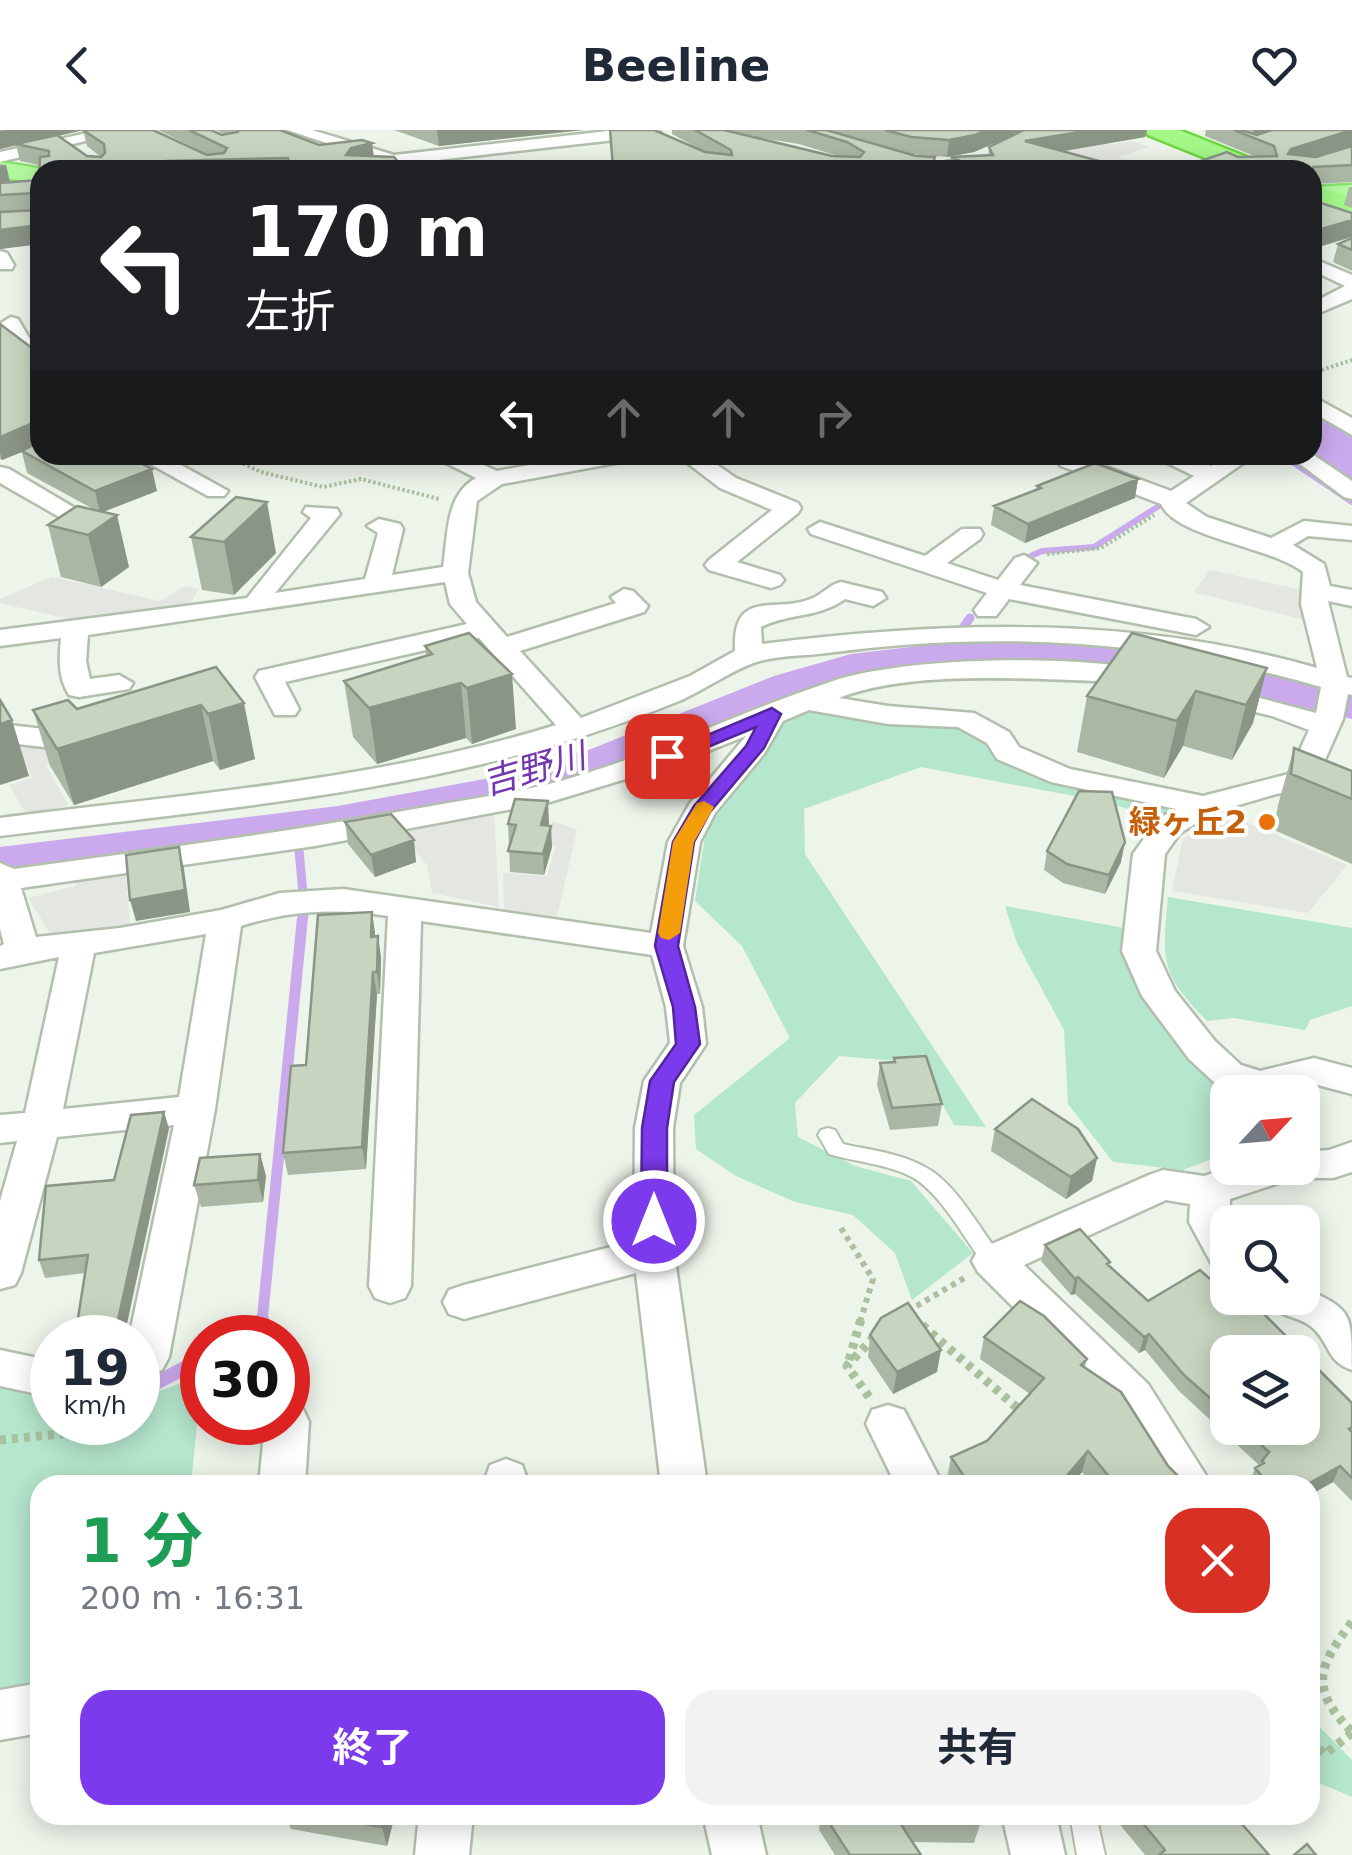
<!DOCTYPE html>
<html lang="ja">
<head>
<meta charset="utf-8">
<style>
  :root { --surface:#fff; --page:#f2f2f3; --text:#1f2937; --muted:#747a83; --accent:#7c3aed }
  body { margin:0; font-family:"DejaVu Sans","Noto Sans JP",sans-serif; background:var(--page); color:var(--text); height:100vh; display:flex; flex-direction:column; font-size:38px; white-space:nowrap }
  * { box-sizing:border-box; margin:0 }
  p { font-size:32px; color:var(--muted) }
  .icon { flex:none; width:55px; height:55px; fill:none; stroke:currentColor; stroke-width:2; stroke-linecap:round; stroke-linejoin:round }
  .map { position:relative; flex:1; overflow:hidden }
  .details { position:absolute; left:30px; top:1345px; width:1290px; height:350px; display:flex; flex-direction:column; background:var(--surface); border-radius:30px; box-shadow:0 5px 25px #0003 }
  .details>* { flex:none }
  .banner { position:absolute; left:30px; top:30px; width:1292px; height:305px; border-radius:30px; box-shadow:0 5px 25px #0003; background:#202124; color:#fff; overflow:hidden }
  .needle { width:65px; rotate:64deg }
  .buttons { position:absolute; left:1210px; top:945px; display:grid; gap:20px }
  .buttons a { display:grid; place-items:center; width:110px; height:110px; border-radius:20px; background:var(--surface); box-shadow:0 5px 25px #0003; font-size:50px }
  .speed { position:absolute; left:30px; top:1185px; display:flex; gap:20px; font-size:50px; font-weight:700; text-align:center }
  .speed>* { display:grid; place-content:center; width:130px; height:130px; border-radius:50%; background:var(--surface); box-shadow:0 5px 25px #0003; line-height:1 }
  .speed small { font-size:25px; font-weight:400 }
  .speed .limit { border:15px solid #d22; background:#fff; color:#111 }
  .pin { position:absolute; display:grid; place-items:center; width:85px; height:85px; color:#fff; margin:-42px; border-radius:20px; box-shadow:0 5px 15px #0006 }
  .me { position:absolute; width:110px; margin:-55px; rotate:0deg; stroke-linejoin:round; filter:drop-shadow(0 0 8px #0008) }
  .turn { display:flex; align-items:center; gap:35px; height:210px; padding:0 50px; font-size:45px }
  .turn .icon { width:130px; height:130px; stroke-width:2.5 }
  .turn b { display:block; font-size:70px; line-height:85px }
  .lanes { display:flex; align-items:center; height:95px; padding:0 50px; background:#0003; justify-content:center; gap:50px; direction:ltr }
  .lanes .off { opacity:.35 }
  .round { display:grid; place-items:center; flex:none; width:105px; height:105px; border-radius:30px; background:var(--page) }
  .headline { display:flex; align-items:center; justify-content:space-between; height:170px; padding:0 50px }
  h1 { font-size:60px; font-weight:700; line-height:75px; color:#1e9e55 }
  .action { display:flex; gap:20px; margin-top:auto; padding:20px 50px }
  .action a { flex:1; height:115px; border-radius:30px; background:var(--accent); color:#fff; font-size:40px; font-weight:700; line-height:115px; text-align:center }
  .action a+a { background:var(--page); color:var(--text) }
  header { display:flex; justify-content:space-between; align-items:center; height:130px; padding:0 50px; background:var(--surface); font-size:45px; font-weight:700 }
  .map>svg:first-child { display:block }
</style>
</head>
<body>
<header><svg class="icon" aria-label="back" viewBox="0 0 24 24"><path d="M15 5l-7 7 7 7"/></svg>Beeline<svg class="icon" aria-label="heart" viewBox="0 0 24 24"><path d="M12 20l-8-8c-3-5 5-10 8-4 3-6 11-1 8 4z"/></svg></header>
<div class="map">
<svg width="1352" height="1725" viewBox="0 0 1352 1725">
  <rect width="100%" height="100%" fill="#edf4ea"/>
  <path fill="#b5e6ce" d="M813,577L941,590L993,608L1000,624L1191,675L1157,687L1095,670L921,637L804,679L805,724L986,997L954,995L920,933L839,926L795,973L798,1007L855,1036L911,1051L973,1123L912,1170L895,1123L853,1085L795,1072L736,1046L696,1019L694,985L790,908L742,816L695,771L707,692L782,589Z
    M1168,767L1352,798V876L1310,890L1305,900L1234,888L1207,891C1160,843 1162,832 1168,767Z
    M1005,776L1124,798L1131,838L1183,923L1245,962H1228L1227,1023L1183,1040L1113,1032L1068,974L1064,900L1017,813Z
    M202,1245L191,1355H40V1565L0,1570V1253L52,1266V1292H138V1269Z
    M1310,1587L1352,1630V1667L1310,1649Z"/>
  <path fill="#e3e6e1" d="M1094,9L1107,15L1132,11L1149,17L1118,27L1151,36L1173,30L1198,40H1071L1055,10Z
    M1210,440L1307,461L1313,492L1194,462Z
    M52,447L160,471L185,456L199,459L188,477L77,491L0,473V469Z
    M9,606L87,623L46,635L68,675L28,687L9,655L33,648Z
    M494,680L499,777L432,763L427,735L399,700Z
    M1227,684L1347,735L1308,783L1172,761L1183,709Z
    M553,691L577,700L557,787L504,780L503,743L547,746L556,716L546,715Z
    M125,738L130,794L54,809L28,768L76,756V746Z"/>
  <path fill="#caaaed" d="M1312,281L1352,307V351L1313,324Z
    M1071,512C1166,524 1261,533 1352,565V589L1162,543L888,540L821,554L644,624L538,656L397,684L0,739V717L8,716L338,676L490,648L591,619L774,546L851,524L935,514Z"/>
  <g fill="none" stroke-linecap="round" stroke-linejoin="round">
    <path stroke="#caaaed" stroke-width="6" d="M1282,325L1352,372
      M1015,433L1042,421L1094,417L1159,376"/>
    <path stroke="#caaaed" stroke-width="9" d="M960,502L970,488
      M298,709L304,775"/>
    <path stroke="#caaaed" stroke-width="11" d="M262,1192L304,773"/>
    <path stroke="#caaaed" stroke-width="14" d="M243,1208L261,1198L262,1189
      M152,1255L202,1229"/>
    <g stroke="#b2bfad" stroke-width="4">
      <path id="service" d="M828,998L835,1000L843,1014C870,1020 900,1023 925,1037C955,1052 980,1099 1000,1125L1003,1131L1000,1137L993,1139L986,1137C965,1110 941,1063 912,1047C887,1034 856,1032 829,1024L818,1005L821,1000Z
        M1070,1685H1096L1105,1725H1077Z"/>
    </g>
    <g stroke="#b2bfad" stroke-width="5">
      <path id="minor" d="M101,0H130L0,32V22Z
        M287,0H312L394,25L617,0H658L661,4L653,9L641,7L394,35Z
        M888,15H900L935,34L968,28L988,40H923L888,21Z
        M0,121L7,123L14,135L12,139H0Z
        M1312,128L1352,145V169L1312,186V173L1345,156L1312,140Z
        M11,187L18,189L31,211L40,217V232L16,219L1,193Z
        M1312,266L1352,288V305L1312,282Z
        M1312,324L1352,351V369L1344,367L1288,325Z
        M134,325H163L228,361L224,366H208Z
        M430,325H461L497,341L583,325H632L621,332L502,354L477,371L468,443L476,472L507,507L616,473L611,467L624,459L633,461L648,476L644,482L520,521L581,588L690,546L735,521C732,456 776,485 813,468C824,463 829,455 841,452L882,462L886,468L873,476L845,469C819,488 789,483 761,497L762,514C949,491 1134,485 1317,538L1301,474L1303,442C1270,416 1176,408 1161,374L1061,336L1057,331L1065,325L1077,326L1171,361L1194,346L1151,325H1183L1211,336L1228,325H1255L1186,373L1207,387L1271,408L1304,391L1352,396V410L1308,406L1293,415L1324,434L1330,456L1352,460V476L1328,471L1347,547L1352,548V565L1348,564L1343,589L1317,648L1352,662V682L1297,661L1276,664L1215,682L1180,703L1165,724L1156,821L1175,861L1215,911L1241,935L1260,941L1314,928L1352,938V964L1314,954L1279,962H1244L1215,953L1189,929L1142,866L1122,821L1133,724L1158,689L1176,679L1051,652L997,629L987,613L958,597L888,594L809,580L783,591L764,624L715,683L700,712L683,816L702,877L706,914L680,953L673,998L674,1122L707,1355H661L636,1143L464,1189L449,1184L443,1172L449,1160L464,1155L634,1111L635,998L644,951L670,913L666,877L652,825L421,791L411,1156L405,1168L390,1173L375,1168L369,1156L388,786C336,778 291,780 241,796L215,979L169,1227L162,1240L138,1251V1208H129L174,995L57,1007L21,1143L15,1155L0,1159V1071L17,1011L0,1013V985L25,983L59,827L0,839V816L4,814L0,799V733L14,739C151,720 289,702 426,677C465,670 506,664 545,655C644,630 734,584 830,552C905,526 1084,524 1161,543L1165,549L1161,555C1141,560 1120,552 1100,551C1024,549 909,540 839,568L888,576L974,583L1009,602L1019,617L1070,639L1203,666L1289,644L1309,600L1272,586L1201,569L1197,563L1201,557L1211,555L1316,583L1321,557C1161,510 992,500 827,523C805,526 781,525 760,531C738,536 703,561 679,571C613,598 547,619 478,635C321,672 159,686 0,706V688C186,664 376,651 556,595L479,508L285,552L299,579L295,585H275L255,547L259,541L467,494L450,474L445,452L88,505L86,531L90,549L119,545L133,553L129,559L79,567L69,565C58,548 59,528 61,508L0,516V500L247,468L311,388L303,382L306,377L337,379L340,384L275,463L365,449L378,403L367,396L379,389L400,394L403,399L392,445L443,437C448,406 445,365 476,348ZM746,606L690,673L668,712L651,803L343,759L280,763L221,780L120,798L36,807L21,758L315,716L550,672L678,633ZM206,804L179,967L63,979L94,823Z
        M677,325H703L736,348L798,373L801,378L798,383L737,432L780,445L784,450L780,455L771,458L709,440L705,435L709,430L772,380L720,358Z
        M0,337L9,339L117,403L114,408H96L0,353Z
        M820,392L925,426L962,399H980L983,404L980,409L947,433L998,450L1015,428L1024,425L1037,433L1020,455L1196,489L1209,497L1196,505L1009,469L996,486H978L974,480L987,463L811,404L808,399Z
        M0,594L88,604L98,607L103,613L98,619L88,622L0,612Z
        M1352,1012V1042L1333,1048H1294L1230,1069L1228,1143L1214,1138L1189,1092L1190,1074L1166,1070L1024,1135L1148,1254L1212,1355H1164L1116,1280L978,1142L972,1131L978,1120L1149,1045L1163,1040L1204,1046L1228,1038H1302V1022L1329,1020Z
        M1302,1157C1352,1180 1352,1181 1352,1240C1326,1231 1331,1215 1313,1198C1298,1184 1276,1189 1265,1168H1302Z
        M0,1220L52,1231V1267L0,1256Z
        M288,1273L303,1279L309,1292L305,1355H259L265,1292H288Z
        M888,1275L904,1280L943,1355H896L866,1294L872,1280Z
        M506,1329L522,1335L529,1355H483L490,1335Z
        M40,1553V1603L0,1610V1560Z
        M419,1685H473L469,1725H415Z
        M703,1685H757L766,1725H712Z
        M1002,1685H1056L1065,1725H1011Z"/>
    </g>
    <g stroke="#89df6e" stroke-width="5">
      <path id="primary" d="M0,32L50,40H40V52L0,48Z
        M1352,55V71L1312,73V57Z"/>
    </g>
    <g stroke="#6fd642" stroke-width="5">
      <path id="trunk" d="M1145,0H1179L1267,35L1271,40H1235L1148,5Z
        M1312,54L1352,68V86L1312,72Z"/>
    </g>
    <path stroke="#a9c19f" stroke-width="4" stroke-dasharray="2.5 2.5" stroke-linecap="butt" d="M1312,243L1352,230
      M225,325L261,342L323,357L361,349L439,369
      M1047,424L1101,418L1154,385"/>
    <path stroke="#a9c19f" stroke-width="6" stroke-dasharray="5 5" stroke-linecap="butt" d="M841,1098L873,1149L860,1192
      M908,1181L966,1147"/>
    <path stroke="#a9c19f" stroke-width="9" stroke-dasharray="6 6" stroke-linecap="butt" d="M922,1195L1022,1282
      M849,1230L861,1189
      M869,1267L847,1236L874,1207
      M0,1310L129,1297L131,1292
      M1352,1492C1317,1538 1309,1558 1352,1602
      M1310,1611L1325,1624L1352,1603"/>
    <use href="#service" fill="#fff" fill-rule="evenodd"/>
    <use href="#minor" fill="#fff" fill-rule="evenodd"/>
    <use href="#primary" fill="#b2f99e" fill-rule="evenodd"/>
    <use href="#trunk" fill="#a4f888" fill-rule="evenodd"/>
  </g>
  <path fill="#abb7a5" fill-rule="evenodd" d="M0,0H153L207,25H209L158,0H211L222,5L224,4L216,0H280L319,15L372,13L374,26L405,40H40V114L0,119V34L6,35L10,52L39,50V35L20,31L16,15L0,19ZM83,0L87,16L101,27L87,26L58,6Z
    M394,0H583L439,16Z
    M610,0L705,22L672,4V0H826L934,40L612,38ZM754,7L799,14L838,26H832Z
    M826,0H1024L974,22L947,27L909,24Z
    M1024,0H1147L1145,7L1063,21L1132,40H950L951,27L988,26L989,17Z
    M1206,0H1352V52L1314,54L1312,119V40L1238,27L1254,26L1205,6Z
    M1349,57H1352V78L1344,75Z
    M1352,108V141L1333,132L1338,114Z
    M0,194L40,224V325H143L146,335L157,361L103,382L129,437L101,457L61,447L48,395L95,380L27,343L22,322L2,330L0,329Z
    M1138,349L1135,368L1025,413L991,395L994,376L1036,360L1037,356Z
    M236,367L276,423L234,465L202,460L191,407Z
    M425,516L516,599L472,614L466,608L377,634L353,607L344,551L426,526Z
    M216,537L255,629L220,640L213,631L74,675L50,636L33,580L77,579Z
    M1267,538L1253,593L1232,630L1183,616L1164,648L1077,622L1087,566Z
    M1294,618L1352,641V734L1274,700L1278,675Z
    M548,671V696L552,717L544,745L510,742L508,694Z
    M345,692L416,732L375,747L348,714Z
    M1047,721L1121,732L1105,764L1063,753L1044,740Z
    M372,782L375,806H378L381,828L380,864H377L366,1039L288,1045L283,1023L306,935Z
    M894,928L942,974L938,996L890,1000L877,955L880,933L894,932Z
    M164,982L169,999L81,1195L78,1188L85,1143L45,1148L39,1130L114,1050Z
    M995,999L1097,1028L1092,1051L1066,1069L991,1021Z
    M260,1024L266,1046L263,1072L201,1077L194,1055Z
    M1045,1115L1110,1132L1109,1136L1148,1171L1228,1222V1298H1302L1352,1273V1371L1333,1352L1310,1365V1355H1249L1255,1338L1260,1336L1179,1261L1145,1220L1139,1223L1075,1164L1071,1165L1041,1131Z
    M870,1205L937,1242L893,1264L868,1227Z
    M984,1207L1087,1229L1085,1237L1168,1336L1187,1355H1092L1082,1342L1071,1355H951L947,1349L951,1327L987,1311L1030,1264L980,1229Z
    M286,1685H395L387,1716L291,1699Z
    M821,1685H978L980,1694L974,1713L913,1712L921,1725H835L819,1700Z
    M1112,1685H1234L1269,1725H1145Z"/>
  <path fill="#8b9586" d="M6,0H84L0,19V1Z
    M437,0H583L439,16Z
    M987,0H1024L974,22L947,27L949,10Z
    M1092,0H1147L1145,7L1023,28L1025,11Z
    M1254,0H1277L1253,4Z
    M1352,0V16L1284,40L1291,19Z
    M372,13L374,30L346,25L351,18Z
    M6,35L10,53L0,54V36Z
    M1352,90V107L1312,119L1315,101Z
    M40,95V114L0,119V100Z
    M33,293L39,315L2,330L0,323V307Z
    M121,325H143L146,336Z
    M152,339L157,361L100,383L95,361Z
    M1138,349L1135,368L1025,413L1028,394Z
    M267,372L276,423L234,465L224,412Z
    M117,385L129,437L101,457L88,405Z
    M1267,538L1253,593L1232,630L1246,575Z
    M512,544L516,599L472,614L467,558Z
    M461,553L466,608L377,634L369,578Z
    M1196,561L1183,616L1164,648L1177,591Z
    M244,573L255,629L220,640L208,584Z
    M201,575L213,631L74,675L57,619Z
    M12,590L29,646L0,655V594Z
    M548,671L549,693L542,716L541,695Z
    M551,696L552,717L544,745L543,724Z
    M414,710L416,732L375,747L371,725Z
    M1125,712L1121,732L1105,764L1109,745Z
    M179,717L184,739L190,782L136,791L130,770Z
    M372,782L375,803L374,828L371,807Z
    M378,806L381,828L380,864L377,842Z
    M373,842L377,864L366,1039L362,1017Z
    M164,982L169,999L124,1208H114Z
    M260,1024L266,1046L263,1072L258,1050Z
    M1097,1028L1092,1051L1066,1069L1071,1047Z
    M1078,1147L1075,1164L1071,1165L1075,1149Z
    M1149,1204L1145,1220L1139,1223L1144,1207Z
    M941,1220L937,1242L893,1264L897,1242Z
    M1088,1321L1082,1342L1071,1355H1059Z
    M1340,1336L1333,1352L1310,1365V1355H1306Z
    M385,1685H395L387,1716L382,1697Z"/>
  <path fill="#c7d5c0" stroke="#8b9586" stroke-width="2.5" d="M83,0H153L207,25L224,23L227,18L189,0H211L222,5L238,2L239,0H280L319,15L362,10L372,13L351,18L346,25L394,27L405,40H291L288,28L167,31L166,40H40V95L0,100V82L38,80L40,67L36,63L0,65V53L39,50L40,27L49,26V21L16,14L57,5L87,26L101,27L105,23L104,14Z
    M610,0H654L705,22L732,25L731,20L695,0H724L832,26L860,27L864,22L847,12L807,0H826L916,26L935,27L931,40H589L613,37Z
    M885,0H987L975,5L949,10L911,7Z
    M1024,0H1092L1025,11L1132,40H980L951,27L993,25L989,17Z
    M1234,0H1241L1257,5L1272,0H1352L1291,19L1288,24L1316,27L1352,16V35L1313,37L1315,71L1352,83V90L1315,101L1312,113V40H1174L1227,22L1238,27L1277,26L1274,16Z
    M1352,108V120L1338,114Z
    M0,194L40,224V300L33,293L0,307Z
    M40,311V325H125L152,339L95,361L22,321Z
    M1095,333L1138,349L1028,394L994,376L1041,358L1037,356Z
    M236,367L267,372L224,412L191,407Z
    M77,376L117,385L88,405L48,395Z
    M469,503L512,544L467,558L461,553L369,578L344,551L432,524L425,516Z
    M1132,503L1267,538L1246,575L1196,561L1177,591L1087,566Z
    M216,537L244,573L208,584L201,575L57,619L33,580L68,570L77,579Z
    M0,570L12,590L0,594Z
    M1294,618L1352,641V669L1291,644Z
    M1079,661L1112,662L1125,712L1109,745L1067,734L1047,721Z
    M515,669L548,671L541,695L551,696L543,724L508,721L516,695L508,694Z
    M391,684L414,710L371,725L345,692Z
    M179,717L185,760L130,770L126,725Z
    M372,782L371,807L378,806L377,842H373L362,1017L283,1023L291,936L306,935L318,785Z
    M926,926L942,974L892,978L880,933L895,932L894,928Z
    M1032,969L1078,999L1097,1028L1071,1047L995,999Z
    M164,982L114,1208H78L82,1188H78L88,1125L39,1130L46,1056L114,1050L131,985Z
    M260,1024L258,1050L194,1055L200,1028Z
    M1080,1099L1110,1132L1107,1134L1148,1171L1200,1140L1228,1165V1168H1255L1269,1181L1264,1184L1302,1222H1228V1284L1184,1245L1149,1204L1144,1207L1078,1147L1075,1149L1045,1115Z
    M1020,1171L1044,1186L1087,1229L1081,1235L1121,1262L1168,1336L1187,1355H1116L1088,1321L1059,1355H970L951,1327L987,1311L1044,1248L984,1207Z
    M908,1173L941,1220L897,1242L870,1205L881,1188Z
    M1302,1223L1352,1273V1297L1349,1299L1352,1302V1348L1340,1336L1306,1355H1270L1255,1338L1264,1333L1262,1331L1269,1322L1242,1298H1302Z
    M314,1685H385L382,1697Z
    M824,1685H978L980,1694L900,1693L921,1725H850Z
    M1136,1685H1234L1269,1725H1159L1165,1720Z
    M1307,1714L1316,1725H1294Z"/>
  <path fill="#7c3aed" stroke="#51269a" stroke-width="2.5" d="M772,578L781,584L764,618L710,682L694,712L678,816L695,877L700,914L674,952L667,998V1091L663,1098H645L641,1091L642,998L650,951L676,914L673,877L655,816L673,712L694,676L746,616L756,597L674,631H660L657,626Z"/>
  <path fill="#f59e0b" d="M704,671L714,677L694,712L680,803L669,810L661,808L658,803L673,712L697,673Z"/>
  <circle fill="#e8710a" stroke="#fff" stroke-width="4" cx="1267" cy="692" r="10"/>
  <g text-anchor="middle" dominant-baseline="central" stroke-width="8" stroke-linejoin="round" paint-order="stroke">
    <g font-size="32" font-weight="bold" fill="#c56008" stroke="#fff" text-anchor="end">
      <text x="1247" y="692">緑ヶ丘2</text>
    </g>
    <g font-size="35" font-style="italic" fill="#7136b0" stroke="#fff">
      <text transform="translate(534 639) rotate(-16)">吉野川</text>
    </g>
  </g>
</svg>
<div class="buttons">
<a><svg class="needle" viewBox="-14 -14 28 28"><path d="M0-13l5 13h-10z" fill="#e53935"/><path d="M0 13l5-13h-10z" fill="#747a83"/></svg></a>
<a><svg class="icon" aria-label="search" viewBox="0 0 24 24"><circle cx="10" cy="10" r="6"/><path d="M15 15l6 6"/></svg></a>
<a><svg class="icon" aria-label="layers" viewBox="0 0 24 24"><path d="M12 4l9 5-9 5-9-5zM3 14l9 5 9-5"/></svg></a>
</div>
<div class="speed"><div>19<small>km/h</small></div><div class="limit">30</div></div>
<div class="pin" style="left:667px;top:626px;background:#d93025"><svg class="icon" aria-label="arrive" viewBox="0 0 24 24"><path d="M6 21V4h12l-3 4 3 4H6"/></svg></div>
<svg class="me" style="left:654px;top:1091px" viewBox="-20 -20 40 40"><circle r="17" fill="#7c3aed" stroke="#fff" stroke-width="3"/><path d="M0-11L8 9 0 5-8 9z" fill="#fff"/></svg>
<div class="banner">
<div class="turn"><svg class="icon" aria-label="left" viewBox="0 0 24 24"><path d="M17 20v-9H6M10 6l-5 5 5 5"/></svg><div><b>170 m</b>左折</div></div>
<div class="lanes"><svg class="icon" aria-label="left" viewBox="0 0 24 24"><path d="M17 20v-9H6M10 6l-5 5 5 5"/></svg><svg class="icon off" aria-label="ahead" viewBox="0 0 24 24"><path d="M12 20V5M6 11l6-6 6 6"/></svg><svg class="icon off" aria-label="ahead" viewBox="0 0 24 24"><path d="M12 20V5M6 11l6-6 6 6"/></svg><svg class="icon off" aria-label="right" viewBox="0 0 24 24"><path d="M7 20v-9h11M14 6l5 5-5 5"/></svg></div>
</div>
<section class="details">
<div class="headline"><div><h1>1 分</h1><p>200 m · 16:31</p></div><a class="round" style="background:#d93025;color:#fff"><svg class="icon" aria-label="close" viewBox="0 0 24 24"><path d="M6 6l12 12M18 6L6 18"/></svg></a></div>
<div class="action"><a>終了</a><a>共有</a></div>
</section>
</div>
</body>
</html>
